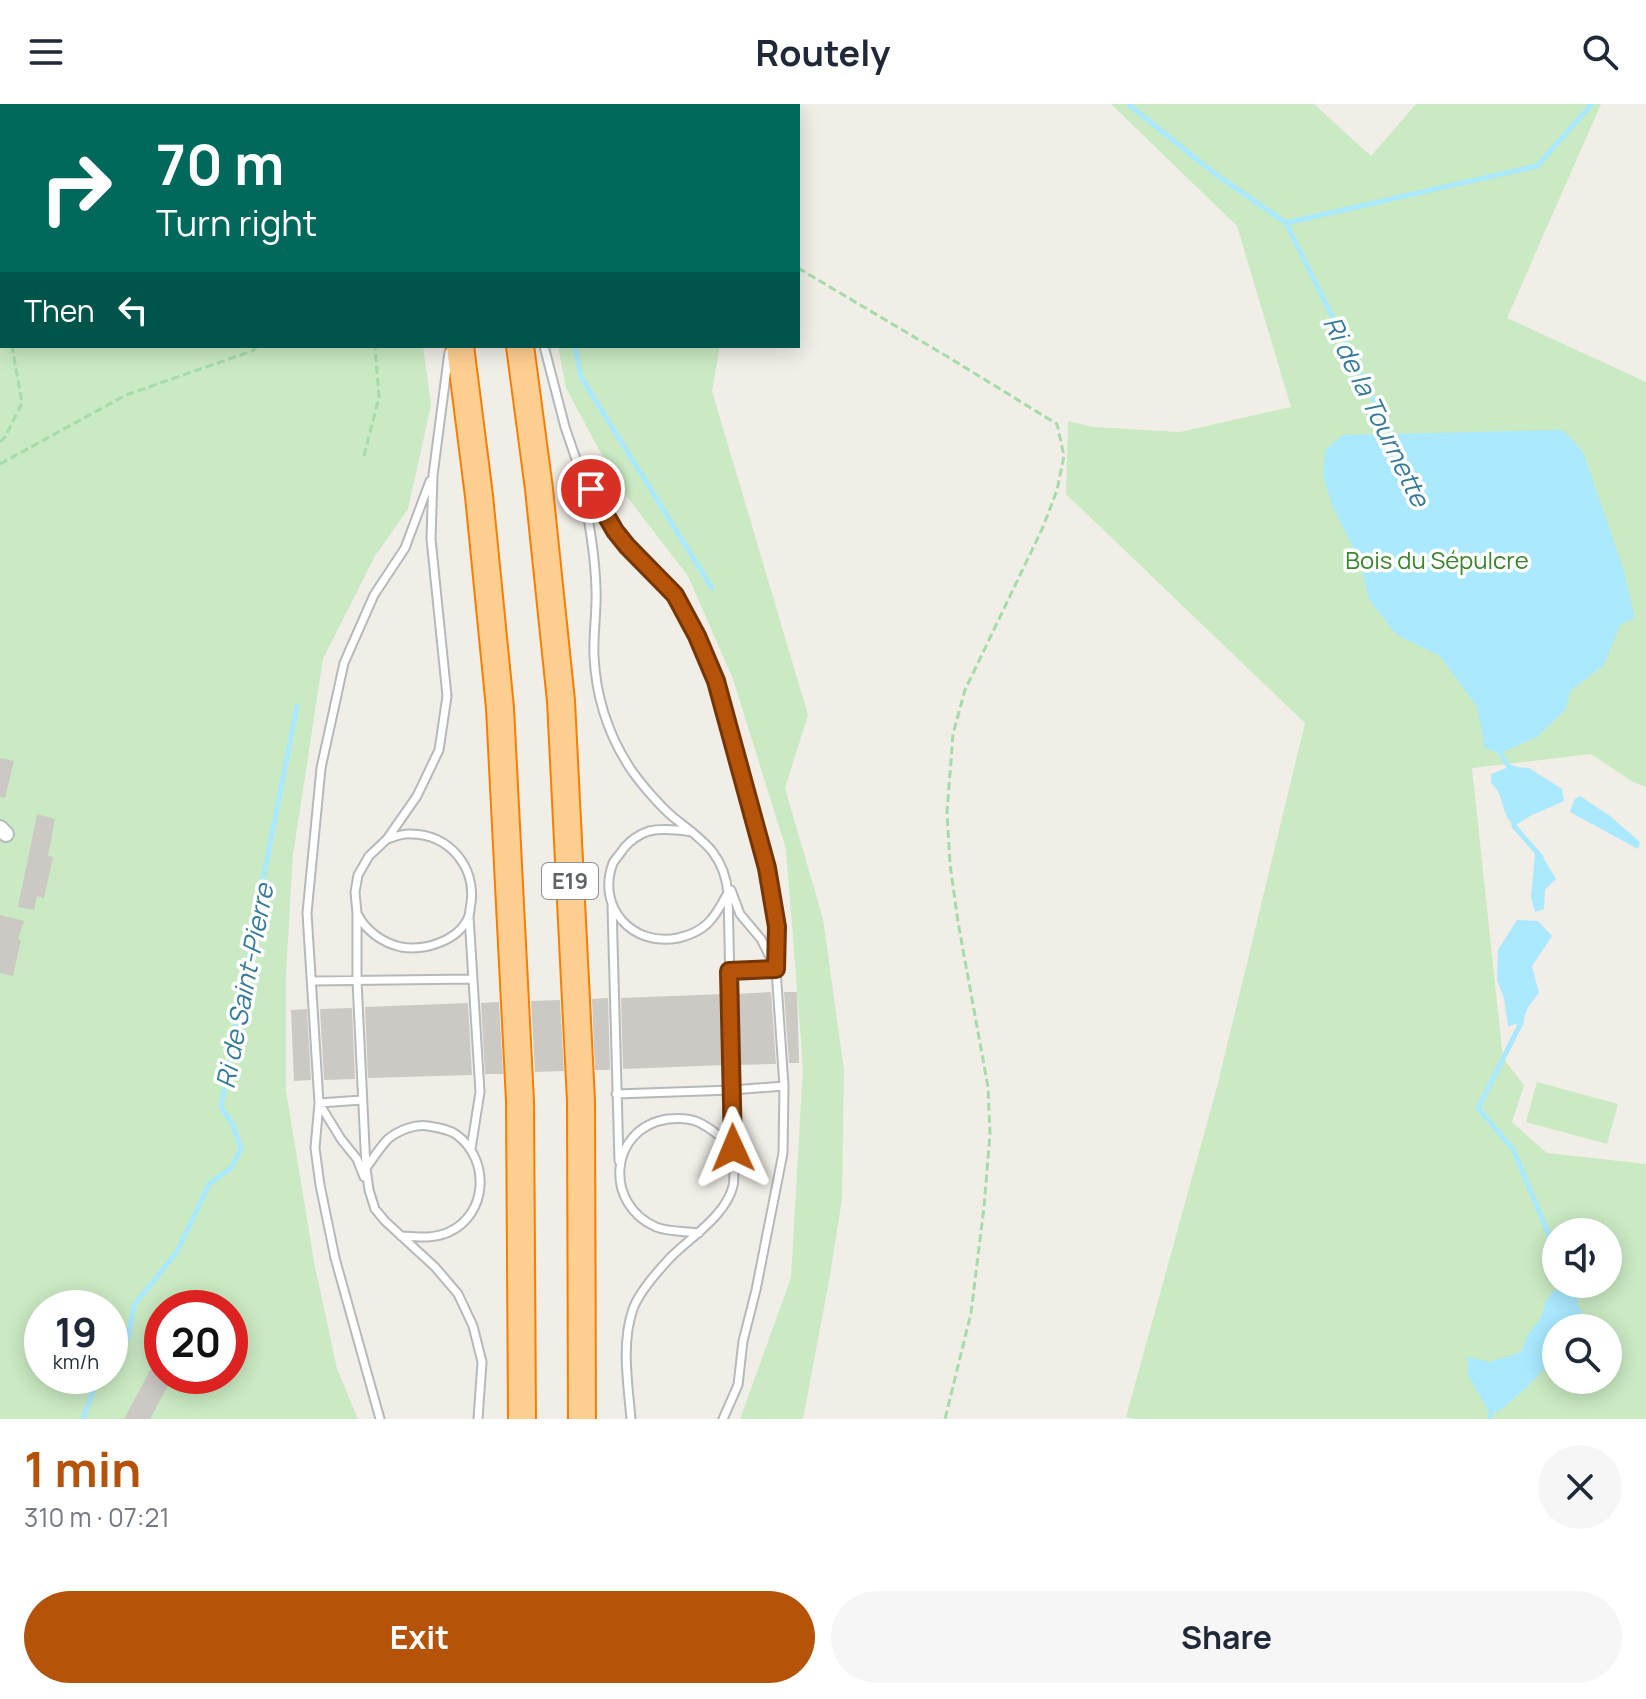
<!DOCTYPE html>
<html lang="en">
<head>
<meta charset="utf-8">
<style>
  :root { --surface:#fff; --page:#f6f6f7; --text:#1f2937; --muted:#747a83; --accent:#b45309 }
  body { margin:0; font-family:Manrope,sans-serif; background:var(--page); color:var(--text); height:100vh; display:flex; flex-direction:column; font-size:30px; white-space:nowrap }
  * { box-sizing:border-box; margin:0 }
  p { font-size:26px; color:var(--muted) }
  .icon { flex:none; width:44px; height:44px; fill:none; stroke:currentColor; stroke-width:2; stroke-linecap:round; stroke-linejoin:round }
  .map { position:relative; height:1315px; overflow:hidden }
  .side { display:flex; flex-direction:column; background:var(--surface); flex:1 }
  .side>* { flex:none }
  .guide { position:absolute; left:0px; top:0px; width:800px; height:244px; box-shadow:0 4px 20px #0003; background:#00695c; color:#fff; overflow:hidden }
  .buttons { position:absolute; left:1542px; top:1114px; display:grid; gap:16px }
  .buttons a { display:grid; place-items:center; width:80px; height:80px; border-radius:50%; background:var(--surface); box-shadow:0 4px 20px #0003; font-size:40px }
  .speed { position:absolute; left:24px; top:1186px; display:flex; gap:16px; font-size:40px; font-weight:700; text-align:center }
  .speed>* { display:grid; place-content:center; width:104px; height:104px; border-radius:50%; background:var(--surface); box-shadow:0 4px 20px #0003; line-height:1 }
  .speed small { font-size:20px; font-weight:400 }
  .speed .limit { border:12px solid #d22; background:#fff; color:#111 }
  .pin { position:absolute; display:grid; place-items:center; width:68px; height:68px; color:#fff; margin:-34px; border:4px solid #fff; border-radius:50%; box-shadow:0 2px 8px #0007 }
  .me { position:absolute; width:88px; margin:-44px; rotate:359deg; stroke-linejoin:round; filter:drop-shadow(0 0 6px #0008) }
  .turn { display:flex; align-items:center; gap:28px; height:168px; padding:0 24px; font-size:36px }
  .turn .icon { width:104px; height:104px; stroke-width:2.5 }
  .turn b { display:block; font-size:56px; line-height:68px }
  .then { display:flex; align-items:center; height:76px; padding:0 24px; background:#0003; gap:16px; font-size:30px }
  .round { display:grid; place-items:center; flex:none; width:84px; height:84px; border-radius:42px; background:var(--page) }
  .summary { display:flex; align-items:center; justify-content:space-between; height:136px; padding:0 24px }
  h1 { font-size:48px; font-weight:700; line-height:60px; color:var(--accent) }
  .cta { display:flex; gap:16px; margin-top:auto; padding:16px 24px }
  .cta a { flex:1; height:92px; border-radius:48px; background:var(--accent); color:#fff; font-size:32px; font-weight:700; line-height:92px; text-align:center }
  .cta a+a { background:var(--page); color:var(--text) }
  header { display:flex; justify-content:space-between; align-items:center; height:104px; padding:0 24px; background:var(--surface); font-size:36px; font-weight:700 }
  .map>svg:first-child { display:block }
</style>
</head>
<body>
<header><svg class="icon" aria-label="menu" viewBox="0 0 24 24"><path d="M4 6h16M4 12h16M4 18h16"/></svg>Routely<svg class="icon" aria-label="search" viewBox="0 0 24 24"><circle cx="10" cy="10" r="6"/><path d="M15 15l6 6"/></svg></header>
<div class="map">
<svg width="1646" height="1315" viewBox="0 0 1646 1315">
  <rect width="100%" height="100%" fill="#f1ede7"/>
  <path fill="#caeac3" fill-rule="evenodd" d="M0,0H392V2H2V242H423L431,301L408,405L375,452L323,555L293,751L286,869V987L314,1158L337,1265L358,1315H0ZM42,1204H110V1272H42ZM162,1204H230V1272H162Z
    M1111,0H1314L1371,52L1416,0H1601L1507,214L1646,278V683L1633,678L1591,650L1472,664L1503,954L1524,981L1512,1018L1547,1049L1646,1060V1315H1135L1126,1313L1217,983L1305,619L1066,390L1068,317L1093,323L1180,328L1291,303L1237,122ZM1556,1128H1608V1180H1556ZM1556,1224H1608V1276H1556Z
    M558,242H720L712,287L808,611L785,684L823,815L844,966L842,1095L829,1177L803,1315H740L791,1174L803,963L786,745L733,575L688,472L618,381L566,284Z
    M1537,978L1618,1000L1607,1040L1526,1018Z"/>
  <path fill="#aae9ff" d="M1563,326L1583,348L1623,464L1635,514L1620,521L1604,561L1570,587L1566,605L1537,633L1500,649L1485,644L1477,603L1440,552L1397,531L1369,496L1360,458L1332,401L1323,371L1325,346L1343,331Z
    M1509,663L1529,664L1562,685L1564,697L1530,712L1514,722C1500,709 1505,691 1491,679V670Z
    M1580,692L1610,712L1640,738L1638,745L1570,708L1574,696Z
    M1535,749L1541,750L1556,775L1545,786L1544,805L1535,808L1531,794Z
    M1517,816L1538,817L1552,832L1532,862L1539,889L1528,903L1521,919L1508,922L1504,894L1497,876L1498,846Z
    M1567,1184L1589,1219L1587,1224H1556V1250H1547L1546,1263L1525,1285L1499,1307H1488L1467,1269L1468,1253L1490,1258L1521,1248L1528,1230L1541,1214L1546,1196L1553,1187Z"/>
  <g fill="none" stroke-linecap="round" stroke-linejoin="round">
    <path stroke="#aae9ff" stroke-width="5" d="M526,0V2
      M1128,0L1214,69L1286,119L1393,335
      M1286,119L1537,62L1592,0
      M575,242L581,273L712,484
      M1501,645L1500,649L1509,663L1514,664
      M1514,717V722L1541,753
      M1522,913L1521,919L1478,1004L1513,1045L1556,1148
      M1569,1180L1576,1197L1574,1200
      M110,1263L115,1258L128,1234L134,1201L177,1148L209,1080L232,1063L241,1044L233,1021L221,1003L249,847L297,602
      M83,1315L97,1275L100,1272
      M1490,1315L1493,1300"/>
  </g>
  <path fill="#ccc8c3" d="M0,654L14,657L5,694L0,693Z
    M37,710L55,715L48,752L53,753L44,794L37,792L34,806L18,803Z
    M0,811L24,817L18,835L21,836L13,872L0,869Z
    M771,888L776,960L738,961L737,890Z
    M784,888H797L799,959H789Z
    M724,890L725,961L623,965L621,894Z
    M608,894L610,966H595L592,895Z
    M560,896L564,967L535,968L531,897Z
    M499,898L503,970H485L481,899Z
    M468,899L472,971L368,974L365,903Z
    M352,904L355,975L324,976L320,905Z
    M307,905L311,976L294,977L291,906Z
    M162,1244V1272H173L150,1315H124Z"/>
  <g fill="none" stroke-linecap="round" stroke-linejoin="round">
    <g stroke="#b4b9bc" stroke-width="11">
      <path id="service" d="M544,242L565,323L579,364L615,427L627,442L675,491L697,532L716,577L767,764L777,823L776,865L784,982L783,1049L756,1186L743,1237L738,1281L723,1315
        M449,248L433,371L431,435L447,592L439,646L417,692L387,735L369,752L358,771L355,788L357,809V877L366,1064L369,1086L375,1105L385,1117L435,1163L458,1190L473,1222L482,1258L478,1315
        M580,370C587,408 595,446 596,485C597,507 593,530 594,552C596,594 609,633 632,667C642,681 660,702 673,713C702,736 724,749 728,789L734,1064C734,1070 734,1077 733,1082C726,1112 688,1135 669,1155C656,1169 639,1188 633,1205C621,1239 628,1280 631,1315
        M692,728C679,726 663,724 649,727C640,730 630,737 624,744C621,749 616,754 613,759C596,804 633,843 678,834C705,828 714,815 726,792
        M612,802L619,1057
        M358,811C366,827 383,839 401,843C425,847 459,837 469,812C470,808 470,804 471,799C476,763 449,730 411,730C403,729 394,733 387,735
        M469,812L480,988L471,1045
        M729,867L776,865L761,835L740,810L731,786
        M312,877L472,875
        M616,990L732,986L784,982
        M362,996L319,999L341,1035L357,1055L364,1073
        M366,1064C373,1055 380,1043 388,1035C399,1026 415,1020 428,1022C439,1024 449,1025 457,1031C490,1056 488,1110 449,1128C434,1135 417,1133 401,1132
        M699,1129C686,1127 668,1128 656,1123C604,1101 608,1024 668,1015C678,1014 689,1014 698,1018C711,1024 722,1034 733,1044
        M380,1315L335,1154L320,1081L315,1044L319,999L307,809L321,664L344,559L374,491L405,444L430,377"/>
    </g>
    <g stroke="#b4b9bc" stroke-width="18">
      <path id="minor" d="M0,724L6,730"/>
    </g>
    <g stroke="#f97e00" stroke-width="30">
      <path id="motorway" d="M419,0V2
        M480,0V2
        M460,242L479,392L500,604L520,997L522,1315
        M520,242L539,385L561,597L581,997L582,1315"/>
    </g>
    <path stroke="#a5dcaa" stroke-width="3" stroke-dasharray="8 4" stroke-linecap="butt" d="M366,0V2
      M636,0L637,2
      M137,2L138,0
      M149,2V0
      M0,45H2
      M798,164L948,253L1057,320L1064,352L1057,386L1043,423L965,586L953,630L947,708L950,760L958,818L988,983L990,1030L984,1103L971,1209L945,1315
      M0,338L5,333L22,299L12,242
      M364,352L379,293L375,242
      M0,360L126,291L252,247L258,242"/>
    <use href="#service" stroke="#fff" stroke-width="7"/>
    <use href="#minor" stroke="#fff" stroke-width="14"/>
    <use href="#motorway" stroke="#ffcf91" stroke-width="26"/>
  </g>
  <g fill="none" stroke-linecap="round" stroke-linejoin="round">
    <g stroke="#753606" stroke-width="20">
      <path id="route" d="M591,385L615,427L627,442L675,491L697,532L716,577L767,764L777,823L776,865L729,867L733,1044"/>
    </g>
    <use href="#route" stroke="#b45309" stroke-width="14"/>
  </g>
  <g text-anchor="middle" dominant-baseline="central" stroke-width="7" stroke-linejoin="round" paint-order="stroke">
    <rect fill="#fff" stroke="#8e9295" stroke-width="2" x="542" y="759" width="56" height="36" rx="6"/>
    <g font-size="22" font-weight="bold" fill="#5e6468">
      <text x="570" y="777">E19</text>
    </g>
    <g font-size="24" fill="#3b8530" stroke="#fff">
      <text x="1437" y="455">Bois du Sépulcre</text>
    </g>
    <g font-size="26" font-style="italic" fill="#377b9c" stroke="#fff">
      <text transform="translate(1377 307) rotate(64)">Ri de la Tournette</text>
      <text transform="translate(244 882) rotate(-79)">Ri de Saint-Pierre</text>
    </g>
  </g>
</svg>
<div class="buttons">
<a><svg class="icon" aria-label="sound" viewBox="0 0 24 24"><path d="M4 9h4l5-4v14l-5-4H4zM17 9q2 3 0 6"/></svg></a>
<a><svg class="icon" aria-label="search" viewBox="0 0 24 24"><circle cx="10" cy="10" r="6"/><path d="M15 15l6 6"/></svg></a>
</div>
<div class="speed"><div>19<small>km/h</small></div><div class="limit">20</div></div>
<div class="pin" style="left:591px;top:385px;background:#d93025"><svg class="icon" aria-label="arrive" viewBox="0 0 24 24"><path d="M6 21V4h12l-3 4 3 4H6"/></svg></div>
<svg class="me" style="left:733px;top:1044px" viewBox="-20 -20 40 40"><path d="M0-17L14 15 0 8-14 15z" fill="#b45309" stroke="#fff" stroke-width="4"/></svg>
<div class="guide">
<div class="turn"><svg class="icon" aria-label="right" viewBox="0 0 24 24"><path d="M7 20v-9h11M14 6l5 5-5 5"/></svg><div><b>70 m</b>Turn right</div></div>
<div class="then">Then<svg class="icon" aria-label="left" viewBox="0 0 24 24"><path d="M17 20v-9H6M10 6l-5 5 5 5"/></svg></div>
</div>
</div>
<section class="side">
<div class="summary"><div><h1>1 min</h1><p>310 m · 07:21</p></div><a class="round"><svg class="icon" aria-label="close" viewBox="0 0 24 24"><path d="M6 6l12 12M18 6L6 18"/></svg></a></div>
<div class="cta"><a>Exit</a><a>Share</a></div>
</section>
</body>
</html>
